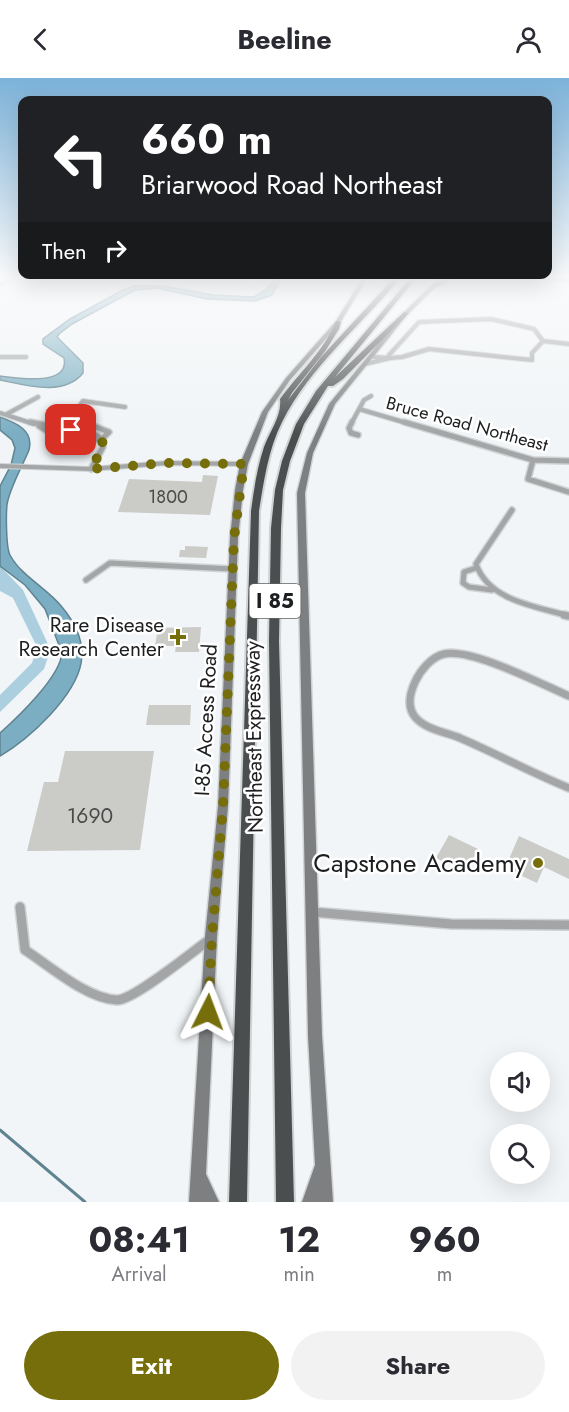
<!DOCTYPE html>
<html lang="en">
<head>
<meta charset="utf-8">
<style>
  :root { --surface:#fff; --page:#f2f2f3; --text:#2b2b33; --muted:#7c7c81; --accent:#766e0b }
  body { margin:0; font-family:Jost,sans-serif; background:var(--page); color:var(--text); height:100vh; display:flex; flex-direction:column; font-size:22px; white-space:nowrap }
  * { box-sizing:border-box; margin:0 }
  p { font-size:20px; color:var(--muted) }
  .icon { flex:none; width:33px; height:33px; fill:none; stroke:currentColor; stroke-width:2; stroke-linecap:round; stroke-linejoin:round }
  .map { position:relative; height:1124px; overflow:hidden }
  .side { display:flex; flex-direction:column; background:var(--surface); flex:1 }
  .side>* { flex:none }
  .guide { position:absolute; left:18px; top:18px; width:534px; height:183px; border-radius:12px; box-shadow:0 6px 24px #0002; background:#202124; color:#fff; overflow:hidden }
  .tools { position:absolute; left:490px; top:974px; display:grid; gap:12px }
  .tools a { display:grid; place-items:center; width:60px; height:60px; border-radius:50%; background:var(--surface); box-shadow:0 6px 24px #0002; font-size:30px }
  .pin { position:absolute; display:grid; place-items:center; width:51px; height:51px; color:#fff; margin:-26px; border-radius:12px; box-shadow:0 3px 9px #0006 }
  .me { position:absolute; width:66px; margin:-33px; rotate:3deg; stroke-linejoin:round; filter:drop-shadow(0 0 4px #0008) }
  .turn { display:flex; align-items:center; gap:21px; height:126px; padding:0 24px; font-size:27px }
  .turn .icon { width:78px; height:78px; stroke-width:2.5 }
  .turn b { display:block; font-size:42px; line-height:51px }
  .then { display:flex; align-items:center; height:57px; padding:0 24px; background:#0003; gap:12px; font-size:22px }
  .eta { display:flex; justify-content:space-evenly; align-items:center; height:102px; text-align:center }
  .eta b { font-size:36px; font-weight:700; line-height:42px }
  .action { display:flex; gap:12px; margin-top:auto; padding:12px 24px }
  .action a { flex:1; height:69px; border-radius:36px; background:var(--accent); color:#fff; font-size:24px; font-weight:700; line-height:69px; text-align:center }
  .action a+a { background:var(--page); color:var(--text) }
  header { display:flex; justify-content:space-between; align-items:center; height:78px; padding:0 24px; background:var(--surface); font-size:27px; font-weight:700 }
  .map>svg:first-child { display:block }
</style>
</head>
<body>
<header><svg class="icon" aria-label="back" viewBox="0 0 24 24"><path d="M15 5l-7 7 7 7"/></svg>Beeline<svg class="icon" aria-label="person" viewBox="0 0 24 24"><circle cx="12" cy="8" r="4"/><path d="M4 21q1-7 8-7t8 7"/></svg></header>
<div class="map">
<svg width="569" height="1124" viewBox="0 0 569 1124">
  <rect width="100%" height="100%" fill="#f1f5f7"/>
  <path fill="#abcfde" d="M0,488L23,512L47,564L49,576L44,591L0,634V617L32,585L37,569L13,520L0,513Z"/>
  <path fill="#7baec2" stroke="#5f8391" stroke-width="1.5" d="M276,199H282L272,217L256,223L207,221L157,210L135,212L72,246L59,256L57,259L83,285V295C64,319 25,307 0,302V298C16,300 70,309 64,280L43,266V261L70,241L123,212L134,208H164L213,217L254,219L267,211Z
    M0,339C16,345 34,352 29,372C23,387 9,411 7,427C6,436 6,470 10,477C21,498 47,510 62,529C96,570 83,601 50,637C35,653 19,667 0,678V655C18,639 60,599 62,575L45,531L25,507L0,488V408L11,387L15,370L12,362L0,352Z"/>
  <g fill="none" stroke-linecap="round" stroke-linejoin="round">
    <path stroke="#5f8391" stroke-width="3" d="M0,1052L85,1124"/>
  </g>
  <path fill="#cbcbc7" d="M203,397L218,398L210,437L118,434L129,401L202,404Z
    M185,468L208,469L206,480L179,479L180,472H185Z
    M201,549L199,574H175L176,568H155L158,550Z
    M149,627H191L190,647H146Z
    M65,673H154L140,772L27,773L44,704H58Z
    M449,757L478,771L466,795L436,780Z
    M519,758L569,781V801L544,789L537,805L505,790Z"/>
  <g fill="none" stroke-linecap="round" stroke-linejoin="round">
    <g stroke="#cfd3d4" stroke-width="6">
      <path id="minor-far3" d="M0,206L15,199
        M491,241L534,251L543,263L532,275V282L429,271L402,279L390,280L389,277L419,244Z
        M543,263L569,266
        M0,279H26
        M365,286L390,280L374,279L373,276
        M359,331L410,346
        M0,335L34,346
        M7,336L38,319
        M66,345L72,346
        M67,346L83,323L125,329
        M351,346L364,322L371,318"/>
    </g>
    <g stroke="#cfd3d4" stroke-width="8">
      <path id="minor-far2" d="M30,344L96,357L102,361L103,369L91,391
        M352,344L349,350L351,355L358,357
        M404,344L533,382L569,383
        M39,348C58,361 80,362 102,361L109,354L96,349L66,345
        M65,348L68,344
        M533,382L528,401L569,414
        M512,432L476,486C489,523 535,528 569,538
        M476,490L464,494L463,505L469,509L492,512
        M86,502L110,485L233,491"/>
    </g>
    <g stroke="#cfd3d4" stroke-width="10">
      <path id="minor-far1" d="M564,537L569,538
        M569,618C541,606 472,570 444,576C431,579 420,593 415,604C410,615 407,629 415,639C426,652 446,654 460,660C497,676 532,695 569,710"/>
    </g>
    <g stroke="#cfd3d4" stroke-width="12">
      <path id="minor" d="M20,829L25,872C50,888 87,921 117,922C134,922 192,874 209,862
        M313,834L451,846L569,847"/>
    </g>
    <g stroke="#cfd3d4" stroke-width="2">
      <path id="tertiary" d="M167,383L244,384L247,386L244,388L167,387L91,393L0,390V386L91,389Z"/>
    </g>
    <g stroke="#cfd3d4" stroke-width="3">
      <path id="secondary" d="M363,199H368L340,245L290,302L268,334L248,386L243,412L238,460L228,728L217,859L206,1096L219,1124H189L205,859L218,728L230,460L235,412L240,386L262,334L286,300L336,243Z
        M440,199H446L408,236L335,326L313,375L305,415L322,957L333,1124H302L315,1087L308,957L297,415L307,375L329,326L404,234Z"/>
    </g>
    <g stroke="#cfd3d4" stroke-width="3">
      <path id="primary" d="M361,199H368L365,201Z
        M448,199H454C448,204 440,211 432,207L438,205Z
        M527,199L569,200V204L529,201Z"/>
    </g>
    <g stroke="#cfd3d4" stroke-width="4">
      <path id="motorway" d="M395,199H401C362,247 310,288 282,344C268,372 264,403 259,433L247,1124H229L251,433C254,411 257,390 264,369C270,353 282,338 280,321C299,295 324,273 336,243L341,244L339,251L326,272L292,315L288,322L321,279Z
        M411,199H417L335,299L404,234L409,235L343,301L333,308H328L304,346L290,383L283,412L281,450L279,563L294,1124H276L269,563L271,450L275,412L282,383L296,346L316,313Z"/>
    </g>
    <use href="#minor-far3" stroke="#a4a5a6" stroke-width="4"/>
    <use href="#minor-far2" stroke="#a4a5a6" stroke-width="5"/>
    <use href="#minor-far1" stroke="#a4a5a6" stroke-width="7"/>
    <use href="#minor" stroke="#a4a5a6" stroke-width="9"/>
    <use href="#tertiary" fill="#a4a5a6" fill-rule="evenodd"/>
    <use href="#secondary" fill="#7d7f80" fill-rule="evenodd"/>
    <use href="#primary" fill="#626566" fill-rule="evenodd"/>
    <use href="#motorway" fill="#4b4e4f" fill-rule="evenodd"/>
  </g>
  <linearGradient id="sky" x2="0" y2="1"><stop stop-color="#7cb2d9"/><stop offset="0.56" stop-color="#f9fafb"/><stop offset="1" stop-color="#f9fafb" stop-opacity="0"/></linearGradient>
  <rect width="569" height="356" fill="url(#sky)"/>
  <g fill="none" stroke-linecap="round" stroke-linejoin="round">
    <path stroke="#766e0b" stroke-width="10" stroke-dasharray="0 18" d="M71,352L96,357L102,361L103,369L91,391L167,385L244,386L234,460L223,729L212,859L208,934"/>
  </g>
  <g fill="#766e0b" stroke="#fff" stroke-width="2">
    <path d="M175 550h6v6h6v6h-6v6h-6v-6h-6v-6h6z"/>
    <circle cx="538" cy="785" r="6"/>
  </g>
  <g text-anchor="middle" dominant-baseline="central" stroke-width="5" stroke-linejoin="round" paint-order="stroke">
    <g font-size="18" fill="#1d1e1f" stroke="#fff">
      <text transform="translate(467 346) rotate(15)">Bruce Road Northeast</text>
    </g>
    <g font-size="18" fill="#484949">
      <text x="168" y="419">1800</text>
    </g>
    <rect fill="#fff" stroke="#616262" stroke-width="1.5" x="249.5" y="506" width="51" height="34" rx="4.5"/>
    <g font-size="20" font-weight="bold" fill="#1d1e1f">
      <text x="275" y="523">I 85</text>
    </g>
    <g font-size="21" fill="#1d1e1f" stroke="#fff" text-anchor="end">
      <text x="164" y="547">Rare Disease<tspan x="164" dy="24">Research Center</tspan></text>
    </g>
    <g font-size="21" fill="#1d1e1f" stroke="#fff">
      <text transform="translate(206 642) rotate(-87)">I-85 Access Road</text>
      <text transform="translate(254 659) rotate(-91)">Northeast Expressway</text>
    </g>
    <g font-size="21" fill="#484949">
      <text x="90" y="738">1690</text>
    </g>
    <g font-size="26" fill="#1d1e1f" stroke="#fff" text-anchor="end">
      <text x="526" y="785">Capstone Academy</text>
    </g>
  </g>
</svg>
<div class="tools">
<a><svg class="icon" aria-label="sound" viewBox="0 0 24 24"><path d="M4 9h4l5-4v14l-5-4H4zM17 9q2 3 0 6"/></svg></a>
<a><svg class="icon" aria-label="search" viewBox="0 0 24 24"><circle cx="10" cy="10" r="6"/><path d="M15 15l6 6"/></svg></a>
</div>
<div class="pin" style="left:71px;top:352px;background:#d93025"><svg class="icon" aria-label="arrive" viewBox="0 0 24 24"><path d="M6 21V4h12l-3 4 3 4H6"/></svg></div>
<svg class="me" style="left:208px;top:934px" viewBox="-20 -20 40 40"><path d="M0-17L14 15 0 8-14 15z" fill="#766e0b" stroke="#fff" stroke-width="4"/></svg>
<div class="guide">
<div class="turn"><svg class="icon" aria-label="left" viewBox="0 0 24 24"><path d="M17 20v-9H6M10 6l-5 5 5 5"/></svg><div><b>660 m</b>Briarwood Road Northeast</div></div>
<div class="then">Then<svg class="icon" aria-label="right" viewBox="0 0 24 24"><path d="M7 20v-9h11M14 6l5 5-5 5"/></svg></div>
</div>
</div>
<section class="side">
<div class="eta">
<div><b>08:41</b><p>Arrival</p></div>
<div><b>12</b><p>min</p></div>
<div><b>960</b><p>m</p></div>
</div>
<div class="action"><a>Exit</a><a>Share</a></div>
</section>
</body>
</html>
